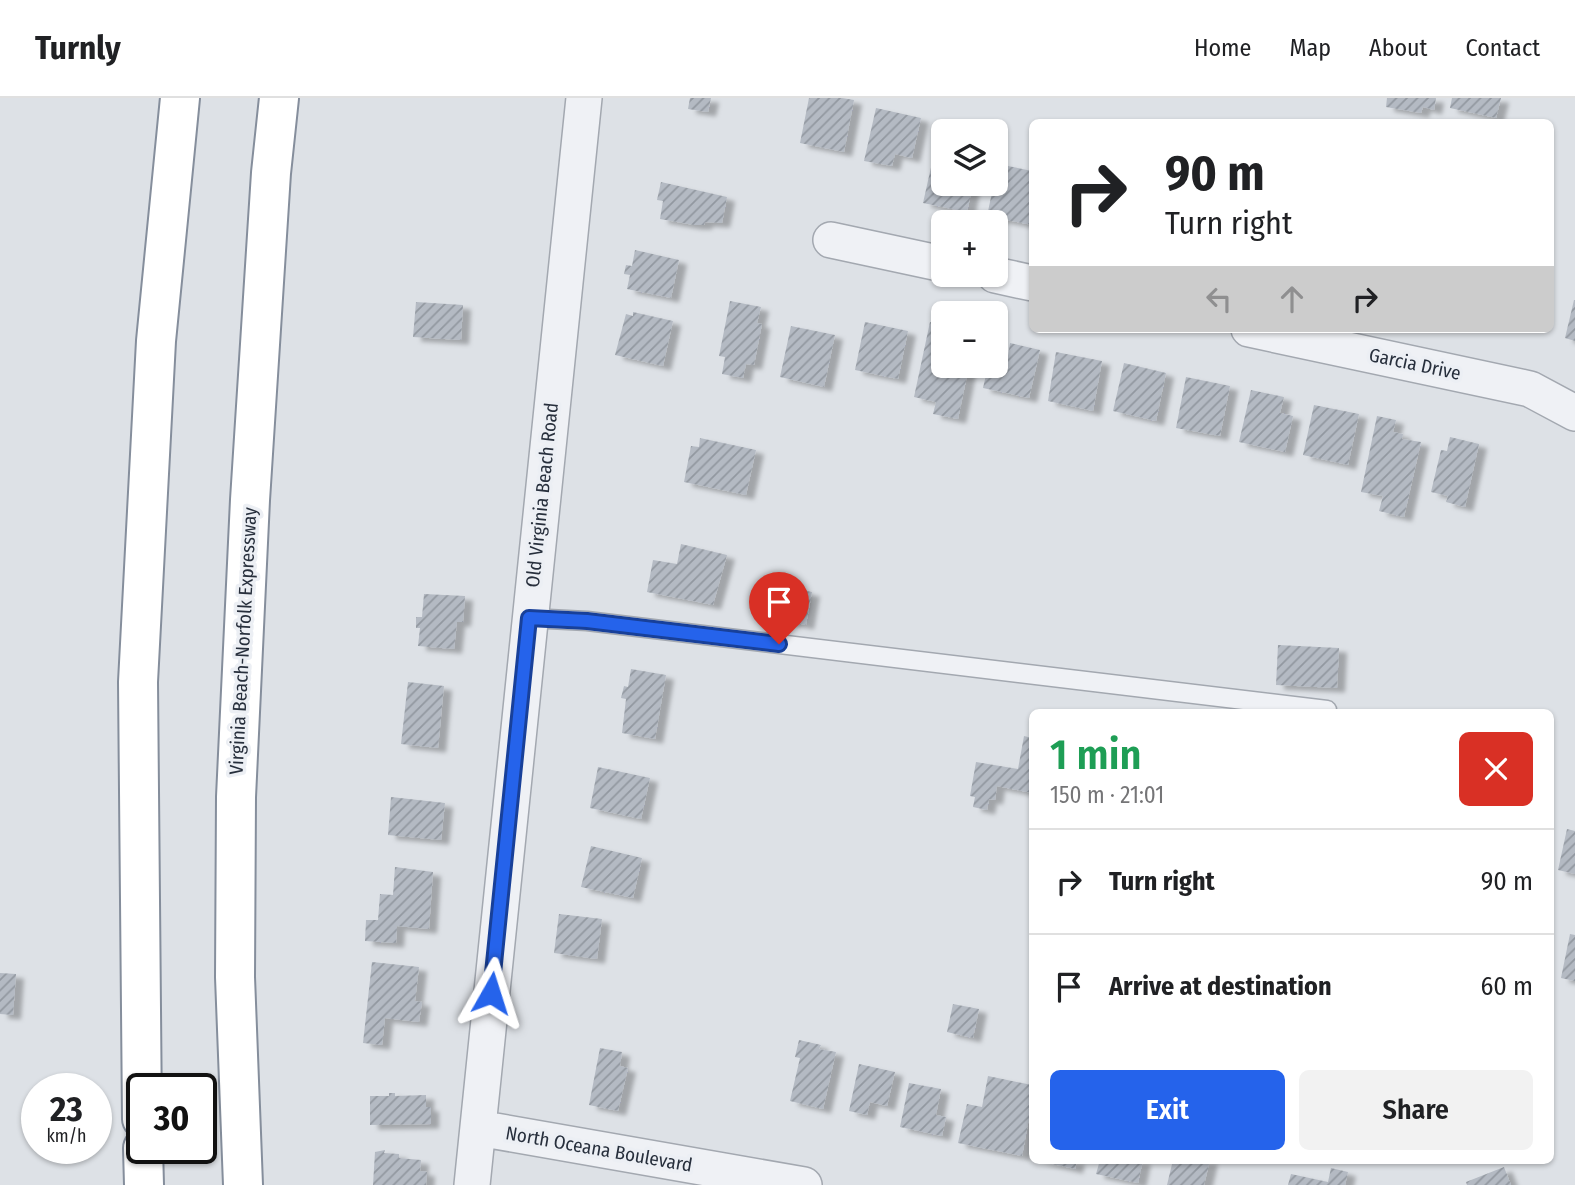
<!DOCTYPE html>
<html lang="en">
<head>
<meta charset="utf-8">
<style>
  :root { --surface:#fff; --page:#f2f2f2; --text:#202124; --muted:#757577; --line:#e0e0e0; --accent:#2563eb }
  body { margin:0; font-family:"Fira Sans Condensed",sans-serif; background:var(--page); color:var(--text); height:100vh; display:flex; flex-direction:column; font-size:26px; white-space:nowrap }
  * { box-sizing:border-box; margin:0 }
  p { font-size:23px; color:var(--muted) }
  .icon { flex:none; width:38px; height:38px; fill:none; stroke:currentColor; stroke-width:2; stroke-linecap:round; stroke-linejoin:round }
  .map { position:relative; flex:1; overflow:hidden }
  .panel { position:absolute; left:1029px; top:611px; width:525px; height:455px; display:flex; flex-direction:column; background:var(--surface); border-radius:10px; box-shadow:0 2px 5px #0004 }
  .panel>* { flex:none }
  .hud { position:absolute; left:1029px; top:21px; width:525px; height:214px; border-radius:10px; box-shadow:0 2px 5px #0004; background:#fff; color:var(--text); overflow:hidden }
  .buttons { position:absolute; left:931px; top:21px; display:grid; gap:14px }
  .buttons a { display:grid; place-items:center; width:77px; height:77px; border-radius:10px; background:var(--surface); box-shadow:0 2px 5px #0004; font-size:35px }
  .speed { position:absolute; left:21px; top:975px; display:flex; gap:14px; font-size:35px; font-weight:700; text-align:center }
  .speed>* { display:grid; place-content:center; width:91px; height:91px; border-radius:50%; background:var(--surface); box-shadow:0 2px 5px #0004; line-height:1 }
  .speed small { font-size:18px; font-weight:400 }
  .speed .limit { border:4px solid #111; border-radius:10px; background:#fff; color:#111 }
  .pin { position:absolute; display:grid; place-items:center; width:60px; height:60px; color:#fff; margin:-72px -30px; border-radius:50% 50% 50% 0; rotate:-45deg; box-shadow:0 0 7px #0007 }
  .pin .icon { rotate:45deg }
  .me { position:absolute; width:77px; margin:-38px; rotate:6deg; stroke-linejoin:round; filter:drop-shadow(0 0 5px #0008) }
  .turn { display:flex; align-items:center; gap:24px; height:147px; padding:0 21px; font-size:32px }
  .turn .icon { width:91px; height:91px; stroke-width:2.5 }
  .turn b { display:block; font-size:49px; line-height:60px }
  .lanes { display:flex; align-items:center; height:66px; padding:0 21px; background:#0003; justify-content:center; gap:35px; direction:ltr }
  .lanes .off { opacity:.35 }
  .round { display:grid; place-items:center; flex:none; width:74px; height:74px; border-radius:10px; background:var(--page) }
  .overview { display:flex; align-items:center; justify-content:space-between; height:119px; padding:0 21px }
  h1 { font-size:42px; font-weight:600; line-height:52px; color:#1e9e55 }
  .cta { display:flex; gap:14px; margin-top:auto; padding:14px 21px }
  .cta a { flex:1; height:80px; border-radius:10px; background:var(--accent); color:#fff; font-size:28px; font-weight:600; line-height:80px; text-align:center }
  .cta a+a { background:var(--page); color:var(--text) }
  ul { padding:0; list-style:none }
  li { display:flex; align-items:center; gap:21px; height:105px; padding:0 21px; border-top:2px solid var(--line) }
  li div { flex:1 }
  li b { display:block; font-size:26px }
  li em { font-style:normal }
  header { display:flex; align-items:center; gap:42px; box-sizing:border-box; height:98px; padding:0 35px; background:var(--surface); border-bottom:2px solid var(--line) }
  header strong { font-size:33px }
  nav { display:flex; gap:38px; margin-inline-start:auto; font-size:24px }
  .map>svg:first-child { display:block }
</style>
</head>
<body>
<header>
<strong>Turnly</strong>
<nav><a>Home</a><a>Map</a><a>About</a><a>Contact</a></nav>
</header>
<div class="map">
<svg width="1575" height="1087" viewBox="0 0 1575 1087">
  <defs>
    <pattern id="building-hatch" width="6" height="6" patternUnits="userSpaceOnUse" patternTransform="scale(1.75)"><rect width="6" height="6" fill="#b4bac3"/><path d="M-1 1l2-2M0 6l6-6M5 7l2-2" fill="none" stroke="#9298a0"/></pattern>
    <filter id="shadow"><feDropShadow dx="8" dy="4.5" stdDeviation="2" flood-color="#0004"/></filter>
  </defs>
  <rect width="100%" height="100%" fill="#dde1e6"/>
  <path fill="url(#building-hatch)" filter="url(#shadow)" d="M690,0H711L708,14L688,11Z
    M809,0H842L854,2L844,54L800,45Z
    M1387,0H1436L1434,12L1423,9L1421,15L1386,9Z
    M1452,0H1501L1496,20L1450,10Z
    M876,10L921,20L912,60L895,56L892,68L864,63Z
    M934,56L943,58V86H973L967,114L923,105Z
    M998,66L1032,73V127L987,118Z
    M661,84L727,99L722,125L705,124L704,127H694L660,121L663,103L657,102Z
    M635,152L679,162L671,200L627,191L630,177L624,176L626,167L632,168Z
    M1574,202H1575V243L1565,240Z
    M730,203L761,209L757,225L762,226L754,267L746,266L743,280L722,276L725,259L719,258Z
    M416,204L463,207L461,242L413,239Z
    M633,214L673,223L663,268L615,257L626,216L633,218Z
    M865,224L908,233L898,281L855,272Z
    M930,224L943,227V268H969L958,321L933,316L936,304L914,299Z
    M791,228L835,237L824,289L780,279Z
    M1010,245L1040,252L1029,300L983,290L988,268H996V255L1008,258Z
    M1056,254L1102,263L1093,313L1048,303Z
    M1124,265L1166,275L1156,323L1113,313Z
    M1186,279L1230,288L1220,338L1176,330Z
    M1251,292L1284,299L1280,315L1293,318L1285,354L1239,344Z
    M1314,307L1359,316L1348,367L1303,357Z
    M1377,318L1396,322L1393,334L1403,336L1402,341L1421,344L1404,419L1379,413L1383,398L1361,394Z
    M1450,339L1479,346L1465,409L1446,404L1448,398L1431,394L1441,352L1447,353Z
    M700,340L756,352L746,397L684,384L691,348L699,349Z
    M681,446L727,457L713,507L647,494L653,462L677,466Z
    M776,487L812,494L806,527L770,520Z
    M424,496L465,498L463,524H457L454,551L418,548L420,530H416V519H422Z
    M1278,547L1339,550L1337,590L1276,587Z
    M631,571L666,577L655,641L622,635L626,601L621,600L624,588L628,589Z
    M408,584L444,588L438,650L401,646Z
    M1024,638L1032,640V695L997,688L995,702L989,701L987,712L973,709L975,699L970,698L976,664L1018,671Z
    M598,669L650,680L641,721L590,710Z
    M391,699L445,705L441,742L388,737Z
    M1567,731L1575,733V776L1558,772Z
    M591,748L642,760L633,800L581,789Z
    M395,769L433,774L429,831L397,828L396,845L365,843L366,822H378L380,796L393,797Z
    M559,816L602,821L597,861L554,855Z
    M1570,836L1575,837V883L1561,880Z
    M372,864L419,869L415,903L422,904L419,924L385,920L382,947L363,945Z
    M0,875L16,876L13,917L0,916Z
    M953,906L979,911L973,940L947,934Z
    M799,942L821,947L819,951L836,954L823,1011L790,1003L800,960L795,959Z
    M600,950L622,954L620,968L628,970L618,1013L589,1007Z
    M859,966L895,974L887,1008L870,1004L867,1017L849,1013Z
    M988,978L1032,987V1004L1022,1058L958,1045L967,1006L982,1009Z
    M909,985L941,991L936,1017L946,1019L942,1038L900,1029Z
    M389,995H395V998L426,997V1009H431V1026L370,1027V998H389Z
    M385,1052L384,1055L399,1056V1060L421,1062L420,1073L427,1074L426,1087H373L375,1054Z
    M1035,1062H1077L1075,1071Z
    M1100,1062H1143L1138,1085L1096,1076Z
    M1173,1062H1210L1204,1087H1167Z
    M1504,1069L1511,1087H1467L1466,1084Z
    M1331,1070L1348,1074L1345,1087H1288L1291,1076L1328,1084Z"/>
  <g fill="none" stroke-linecap="round" stroke-linejoin="round">
    <g stroke="#a3a8b0" stroke-width="21">
      <path id="service" d="M529,520L587,523L1327,612"/>
    </g>
    <g stroke="#a3a8b0" stroke-width="38">
      <path id="minor" d="M831,142L943,166
        M995,177L1032,185
        M1249,231L1530,291L1575,315
        M478,1030L804,1087
        M472,1087L584,0"/>
    </g>
    <g stroke="#858e9c" stroke-width="42">
      <path id="motorway" d="M142,1021L138,584L156,243L180,0
        M143,1050L144,1087
        M243,1087L235,879L236,699L250,402L271,75L279,0"/>
    </g>
    <use href="#service" stroke="#eff1f5" stroke-width="18"/>
    <use href="#minor" stroke="#eff1f5" stroke-width="35"/>
    <use href="#motorway" stroke="#fff" stroke-width="38"/>
  </g>
  <g fill="none" stroke-linecap="round" stroke-linejoin="round">
    <g stroke="#184099" stroke-width="18">
      <path id="route" d="M491,895L529,520L587,523L779,546"/>
    </g>
    <use href="#route" stroke="#2563eb" stroke-width="12"/>
  </g>
  <g text-anchor="middle" dominant-baseline="central" stroke-width="7" stroke-linejoin="round" paint-order="stroke">
    <g font-size="19" fill="#272f3c" stroke="#eceff4">
      <text transform="translate(1415 266) rotate(12)">Garcia Drive</text>
      <text transform="translate(542 397) rotate(-84)">Old Virginia Beach Road</text>
      <text transform="translate(243 543) rotate(-87)">Virginia Beach-Norfolk Expressway</text>
      <text transform="translate(599 1051) rotate(10)">North Oceana Boulevard</text>
    </g>
  </g>
</svg>
<div class="buttons">
<a><svg class="icon" aria-label="layers" viewBox="0 0 24 24"><path d="M12 4l9 5-9 5-9-5zM3 14l9 5 9-5"/></svg></a>
<a>+</a>
<a>−</a>
</div>
<div class="speed"><div>23<small>km/h</small></div><div class="limit">30</div></div>
<div class="pin" style="left:779px;top:546px;background:#d93025"><svg class="icon" aria-label="arrive" viewBox="0 0 24 24"><path d="M6 21V4h12l-3 4 3 4H6"/></svg></div>
<svg class="me" style="left:491px;top:895px" viewBox="-20 -20 40 40"><path d="M0-17L14 15 0 8-14 15z" fill="#2563eb" stroke="#fff" stroke-width="4"/></svg>
<div class="hud">
<div class="turn"><svg class="icon" aria-label="right" viewBox="0 0 24 24"><path d="M7 20v-9h11M14 6l5 5-5 5"/></svg><div><b>90 m</b>Turn right</div></div>
<div class="lanes"><svg class="icon off" aria-label="left" viewBox="0 0 24 24"><path d="M17 20v-9H6M10 6l-5 5 5 5"/></svg><svg class="icon off" aria-label="ahead" viewBox="0 0 24 24"><path d="M12 20V5M6 11l6-6 6 6"/></svg><svg class="icon" aria-label="right" viewBox="0 0 24 24"><path d="M7 20v-9h11M14 6l5 5-5 5"/></svg></div>
</div>
<section class="panel">
<div class="overview"><div><h1>1 min</h1><p>150 m · 21:01</p></div><a class="round" style="background:#d93025;color:#fff"><svg class="icon" aria-label="close" viewBox="0 0 24 24"><path d="M6 6l12 12M18 6L6 18"/></svg></a></div>
<ul>
<li><svg class="icon" aria-label="right" viewBox="0 0 24 24"><path d="M7 20v-9h11M14 6l5 5-5 5"/></svg><div><b>Turn right</b></div><em>90 m</em></li>
<li><svg class="icon" aria-label="arrive" viewBox="0 0 24 24"><path d="M6 21V4h12l-3 4 3 4H6"/></svg><div><b>Arrive at destination</b></div><em>60 m</em></li>
</ul>
<div class="cta"><a>Exit</a><a>Share</a></div>
</section>
</div>
</body>
</html>
